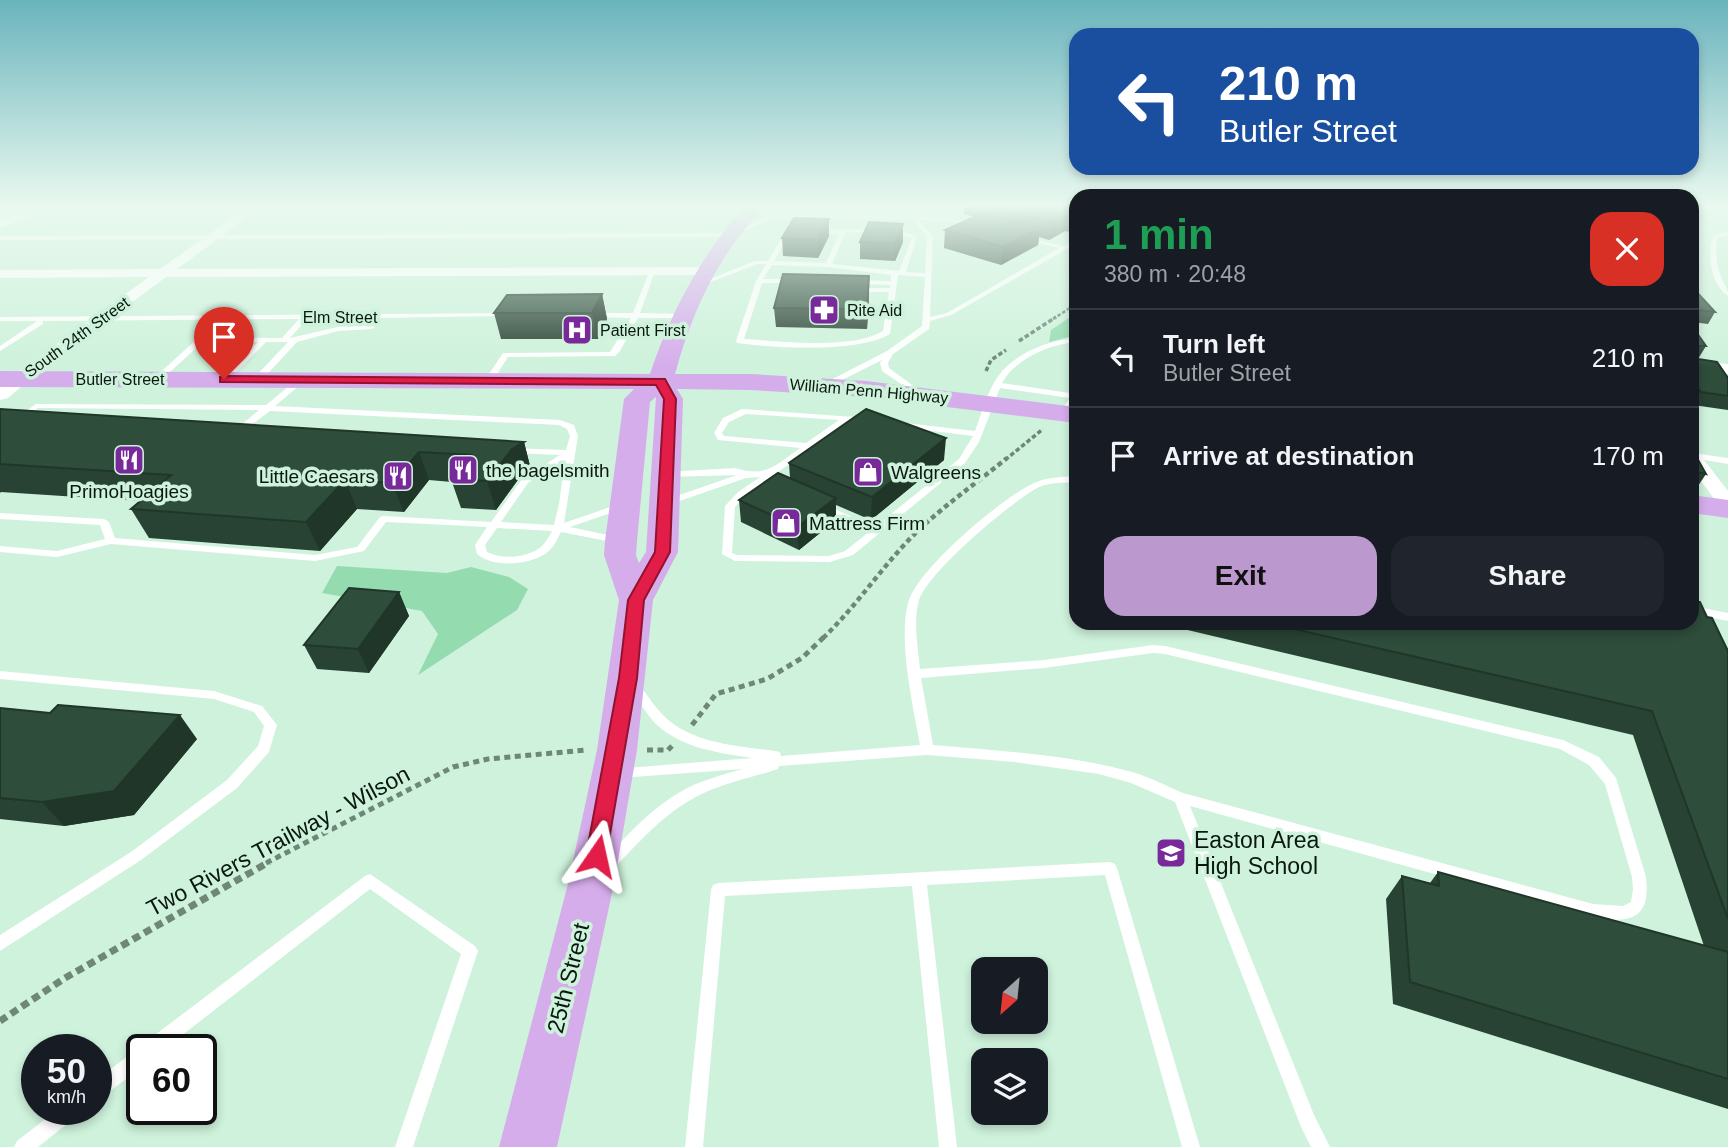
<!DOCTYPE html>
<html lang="en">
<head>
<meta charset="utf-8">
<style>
  :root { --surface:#171b24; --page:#20242c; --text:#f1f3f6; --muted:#9ea1a6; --line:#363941; --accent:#bb98cd }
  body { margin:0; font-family:Arial,sans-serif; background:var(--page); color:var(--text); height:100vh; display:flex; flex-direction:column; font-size:26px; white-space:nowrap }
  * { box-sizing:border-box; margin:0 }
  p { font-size:23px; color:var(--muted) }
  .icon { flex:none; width:38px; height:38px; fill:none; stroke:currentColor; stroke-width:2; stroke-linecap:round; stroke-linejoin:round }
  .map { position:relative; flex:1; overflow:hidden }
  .drawer { position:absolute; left:1069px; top:189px; width:630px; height:441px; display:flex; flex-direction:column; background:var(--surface); border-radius:21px; box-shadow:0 4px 10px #0003 }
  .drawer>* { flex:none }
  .top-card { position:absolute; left:1069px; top:28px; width:630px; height:147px; border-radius:21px; box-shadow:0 4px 10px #0003; background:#1a4fa0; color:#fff; overflow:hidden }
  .needle { width:46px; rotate:207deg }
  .controls { position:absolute; left:971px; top:957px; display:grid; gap:14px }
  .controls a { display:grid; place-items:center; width:77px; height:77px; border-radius:14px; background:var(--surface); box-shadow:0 4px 10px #0003; font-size:35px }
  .speed { position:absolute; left:21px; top:1034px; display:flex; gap:14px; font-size:35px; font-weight:700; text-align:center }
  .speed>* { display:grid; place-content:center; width:91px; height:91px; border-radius:50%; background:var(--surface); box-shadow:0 4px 10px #0003; line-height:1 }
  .speed small { font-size:18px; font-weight:400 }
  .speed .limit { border:4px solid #111; border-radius:10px; background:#fff; color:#111 }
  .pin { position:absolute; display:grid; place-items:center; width:60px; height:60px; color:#fff; margin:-72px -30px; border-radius:50% 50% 50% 0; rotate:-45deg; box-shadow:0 0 7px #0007 }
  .pin .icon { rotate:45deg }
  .me { position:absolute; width:77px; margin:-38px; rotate:11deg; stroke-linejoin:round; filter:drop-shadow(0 0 5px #0008) }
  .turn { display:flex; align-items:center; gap:24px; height:147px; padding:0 35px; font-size:32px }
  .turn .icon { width:91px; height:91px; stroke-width:2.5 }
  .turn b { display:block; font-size:49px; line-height:60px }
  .round { display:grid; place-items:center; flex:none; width:74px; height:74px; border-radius:21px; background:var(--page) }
  .summary { display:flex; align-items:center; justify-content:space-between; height:119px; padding:0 35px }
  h1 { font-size:42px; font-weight:700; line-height:52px; color:#1e9e55 }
  .primary-button { display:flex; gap:14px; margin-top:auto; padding:14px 35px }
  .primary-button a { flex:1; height:80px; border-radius:21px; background:var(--accent); color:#111; font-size:28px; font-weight:700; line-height:80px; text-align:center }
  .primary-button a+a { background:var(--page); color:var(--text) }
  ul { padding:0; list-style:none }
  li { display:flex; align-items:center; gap:21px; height:98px; padding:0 35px; border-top:2px solid var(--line) }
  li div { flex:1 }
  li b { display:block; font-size:26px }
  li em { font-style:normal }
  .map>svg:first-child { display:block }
</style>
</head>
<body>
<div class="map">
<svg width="1728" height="1147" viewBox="0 0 1728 1147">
  <rect width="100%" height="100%" fill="#cef2db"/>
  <path fill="#94dbb0" d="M1076,313V335L1049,342L1051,330Z
    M337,566L447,573L471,567L509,577L528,589L517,610L418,675L438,634L422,611L322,593Z"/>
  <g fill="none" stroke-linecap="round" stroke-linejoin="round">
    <path stroke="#6e8777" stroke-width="2.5" stroke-dasharray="3.5 2" stroke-linecap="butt" d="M1053,319L1076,304"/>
    <path stroke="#6e8777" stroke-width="3.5" stroke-dasharray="4.5 2.5" stroke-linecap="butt" d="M1019,341L1056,317
      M986,371L991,360L1006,350
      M1005,460L1043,429"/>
    <path stroke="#6e8777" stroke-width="4.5" stroke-dasharray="5 3.5" stroke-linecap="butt" d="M823,638C859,604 886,560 923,526C949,502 979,481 1007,458"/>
    <path stroke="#6e8777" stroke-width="5" stroke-dasharray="6 4.5" stroke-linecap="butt" d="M692,725L716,694L767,679L802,658L825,636
      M647,750H668L672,746
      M266,863L453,767L488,759L586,750"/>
    <path stroke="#6e8777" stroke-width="7" stroke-dasharray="8 5" stroke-linecap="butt" d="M0,1021L65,978L269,862"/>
    <path fill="#fff" fill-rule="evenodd" d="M759,206H772L789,211L786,213Z
      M796,206H820L860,210L863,212L860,214Z
      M911,206H917L916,217H950L979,225L976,227L950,221L919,220L933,236L930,317L947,313L1059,248L1023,239V237L1063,246L1076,239V243L1067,249L951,315L930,321L929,329L893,354L888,363L889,368L919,390L920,392L916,394L882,371L880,363L882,360L830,386H827L823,384L887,351L922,326L925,277L898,275L890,334C859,353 774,348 737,343L736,341L756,281L766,264H758L700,286L695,285L755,261H768L785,232L788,230L791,232L774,261L826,263L839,234L817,233L815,232V230L879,229L900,231L917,236L906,272L925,273L927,236L913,220L774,218L731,237L0,240V236L730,233L773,214L910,217ZM858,232L890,233L912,238L899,271L832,264L845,233ZM772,265L828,267L891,275V281L858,280L855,282L858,284L890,285V288H857L854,290L857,292H889L883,331C852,350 782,341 744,339L762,283H793L796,281L793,279H763Z
      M1728,232V236L1718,237C1715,251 1716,266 1722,279C1725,286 1728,288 1728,296C1710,284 1707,254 1713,235Z
      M650,270L655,271L640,313L681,314H684V318H638L620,351L615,356L508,357L492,382H489L485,380L503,353H506L610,352L631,318L593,317L589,315L593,313H633Z
      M506,313L510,315L508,316L307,319L290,338L338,327L371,325L375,327L371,329L338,331L297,342L260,382H257L253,380L254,378L288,342H266L227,381H224L220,379L221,377L258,342L204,341L160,381H157L153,379L199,337L282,338L299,319L43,321V324L0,351V346L37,321H0V317Z
      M1076,338V342C1050,344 1015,359 1002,383L1076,394V400L1066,415L1063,416L1059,413L1070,398L1000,388L979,442L965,463L853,555L830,562L735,561L722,554L725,506L737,493L760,477L746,478L671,504H665L663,502L665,500L737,475L668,477L665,476L663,474L665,472L735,468C766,478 776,465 800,448L718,440L714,433L723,418L742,409L869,418L870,420L866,423L849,421L743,497L735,507L732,553L737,555L829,556L845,551L869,532L822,510L820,508L822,506H828L875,527L959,459L973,436L900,427L897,426V422L975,431C982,413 987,391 999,375C1015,353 1049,340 1076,338ZM746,414L839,420L806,443L724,436L722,433L729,422Z
      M299,378H302L306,380L275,406L560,420L574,425L578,436L564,523L619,504H625L627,506L625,508L570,527L617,537L622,540L617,543L561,532C557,540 553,549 545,554C528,565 493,568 477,554L475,545L487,527L386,522L364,551L315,561L111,544L57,557L0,552V546L57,551L105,539L100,525L0,519V513L104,519L109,522L115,538L315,555L357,547L380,517L383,516L491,522L522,479L560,455L513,453L509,450L510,448L566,450L570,436L567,429L559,425L270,411L238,435L235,434V430L259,410L38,408L22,420H16L15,418L36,404L266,405ZM565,460L559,504L554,525L501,522L528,483ZM497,528L552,531C549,536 547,541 542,546C529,558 502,560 487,552L485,545Z
      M1693,453L1728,458V464L1692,458Z
      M1076,476V482C1064,483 1051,482 1039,487C1012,501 928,572 919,600C913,621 918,648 920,669L1044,660L1153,645L1165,646L1563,740L1599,757L1616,778L1646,877C1651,920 1630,923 1593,918L1190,806L1314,1115L1330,1147H1311L1301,1127L1175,802L1131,783L1099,774L1015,762L927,755L779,766L778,769C754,777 729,782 706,792C669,808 642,839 615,867L610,869L605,867L603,863L605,859C628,834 651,809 680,792C699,781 721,775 743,769L619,778L614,777L612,773L614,769L752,758C719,753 681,748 656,724C646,714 639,700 630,689L628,686L630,683H638C647,694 655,708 666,718C695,744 738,746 775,751L780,752L781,756L920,745C913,705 898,642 908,603C916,570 1003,497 1034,483C1047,477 1062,477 1076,476ZM1153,653L1165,654L1560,749L1589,765L1605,784L1632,877L1633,890L1631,902L1623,906L1593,904L1183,793C1166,786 1150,777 1132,772C1068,754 999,751 933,745L921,678L1044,668Z
      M1692,606L1728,613V621L1692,614Z
      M0,671L214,691L262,706L277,725L269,752L237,788L141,860L0,951V935L131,852L227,780L258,746L264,726L254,712L214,699L0,679Z
      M1110,862L1115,864L1117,868L1200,1147H1182L1105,875L927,885L957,1147H939L912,886L725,896L703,1147H685L711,890L713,885L718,883Z
      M370,874L475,946L478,951L413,1147H395L461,954L370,889L163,1050H142V1067L102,1097L96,1100V1080L136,1050L142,1048L143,1044L365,876Z
      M57,1110H80L77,1116L38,1147H14L17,1141Z"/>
    <path fill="#fff" fill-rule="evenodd" d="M35,206H320L315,209L257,210L177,269L705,267L711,271L705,275L166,277L25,382H13L11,379L13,376L149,277L0,278V270L160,269L243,210H45L0,228V220Z
      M725,206H738L752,217L742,219Z
      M1692,360L1728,364V374L1692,370Z
      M1692,451L1698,452L1728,491V510L1721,508L1692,469Z"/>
    <path fill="#fff" fill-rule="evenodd" d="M19,372L27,374L30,379L8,398L0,400V382Z"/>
    <path fill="#d6adeb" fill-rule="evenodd" d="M745,206H764C753,221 740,234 730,249C704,287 687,330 675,374H750L866,381L1076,407V423L866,397L750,390L677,389L683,399L678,552L653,600L637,750L614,884L557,1147H499L568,884L597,750L619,600L604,555L605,541L624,399L634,389L0,387V371L650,374C671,311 701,256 745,206ZM656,397L646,552L639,563L636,555L637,541L650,402Z
      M1692,495L1728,500V518L1692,513Z"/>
  </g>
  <path fill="#284233" d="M964,206H1076V231L1073,233L1065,231L1049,240L1039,237L1038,245L1001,265L944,248L945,230L975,217L964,214Z
    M903,224V242L895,261L860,259V242Z
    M829,236L818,258L783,256L782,238Z
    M1692,287L1715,312L1708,324L1692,322Z
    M602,294L607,319L598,339H501L494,313Z
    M869,294L867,329L776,327L774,308Z
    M1692,326L1706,346L1698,359L1728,378V410L1693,405L1692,404Z
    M0,409L524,442L531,470L520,477L496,510L461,508L452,482L429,480L404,512L357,509L320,551L149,538L131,509L140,501L1,492L0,493Z
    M1692,449L1706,474L1696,489L1692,488Z
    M944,460L871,520L836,505V520L799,550L741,522L739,500L790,478L789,463Z
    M399,592L409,616L369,673L317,669L304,645Z
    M1707,617L1728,651V1109L1393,1004L1386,899L1402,876L1430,883L1438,872L1704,946L1633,735L1158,623H1692Z
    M0,708L50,713L197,739L134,815L64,826L0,819Z"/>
  <path fill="#203629" d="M1068,214L1065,231L1049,240L1051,222Z
    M1076,215V231L1073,233L1075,216Z
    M829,219V236L818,258V240Z
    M903,224V242L895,261V243Z
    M1040,228L1038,245L1001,265L1003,247Z
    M869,276V294L867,329V309Z
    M602,294L607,319L598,339L592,313Z
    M946,438L944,460L871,520L872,497Z
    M524,442L531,470L520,477L496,510L487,481L512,449Z
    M419,452L429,480L404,512L392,483Z
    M345,480L357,509L320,551L306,522Z
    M836,498V520L799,550L797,527Z
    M399,592L409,616L369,673L358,649Z
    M180,715L197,739L134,815L64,826L42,802Z"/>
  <path fill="#2e4d3b" stroke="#203629" stroke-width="2" d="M997,206H1076V215L1068,214L1051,222L993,208Z
    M981,214L1040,228L1003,247L945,230Z
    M794,218L829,219L818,240L782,238Z
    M869,222L903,224L895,243L860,242Z
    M783,274L869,276L867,309L774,308Z
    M1692,287L1715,312L1692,309Z
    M602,294L592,313H494L507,295Z
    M1692,326L1706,346H1698V359L1717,362L1728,378V396L1701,392L1692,380Z
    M0,409L524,442L512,449L487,481L451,479L471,455L419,452L392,483L345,480L306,522L131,509L171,475L0,464Z
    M866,409L946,438L872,497L790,464L789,463Z
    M1692,449L1706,474L1692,471Z
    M778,473L836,498L797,527L739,500Z
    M349,588L399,592L358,649L304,645Z
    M1692,600L1700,602L1707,617L1712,618L1728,651V919L1652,711L1268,623H1692Z
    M58,705L180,715L114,791L42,802L0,798V708L50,713Z
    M1438,872L1728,952V1079L1410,982L1402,876L1439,886Z"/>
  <linearGradient id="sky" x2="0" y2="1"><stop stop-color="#6ab4bd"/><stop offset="0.56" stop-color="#e9f9ef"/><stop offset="1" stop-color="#e9f9ef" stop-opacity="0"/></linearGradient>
  <rect width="1728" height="367" fill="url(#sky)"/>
  <path fill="#e11d48" stroke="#92132f" stroke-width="2" d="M224,376L665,379L676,399L670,552L644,600L637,678L605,863L597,866L589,863L586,856L619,678L628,600L655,552L664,399L656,385L220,382V377Z"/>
  <defs>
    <g id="pharmacy-square" transform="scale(1.575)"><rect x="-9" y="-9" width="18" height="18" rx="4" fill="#78299a" stroke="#cef2db"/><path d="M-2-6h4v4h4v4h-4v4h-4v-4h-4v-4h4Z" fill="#fff"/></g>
    <g id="hospital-square" transform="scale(1.575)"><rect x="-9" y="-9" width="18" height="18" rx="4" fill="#78299a" stroke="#cef2db"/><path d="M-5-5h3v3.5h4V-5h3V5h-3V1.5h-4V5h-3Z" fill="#fff"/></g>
    <g id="restaurant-square" transform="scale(1.575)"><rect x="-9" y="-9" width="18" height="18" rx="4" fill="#78299a" stroke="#cef2db"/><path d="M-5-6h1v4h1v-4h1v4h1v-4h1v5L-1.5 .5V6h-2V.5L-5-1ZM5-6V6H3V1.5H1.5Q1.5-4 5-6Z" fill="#fff"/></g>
    <g id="shop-square" transform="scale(1.575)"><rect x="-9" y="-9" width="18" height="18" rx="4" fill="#78299a" stroke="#cef2db"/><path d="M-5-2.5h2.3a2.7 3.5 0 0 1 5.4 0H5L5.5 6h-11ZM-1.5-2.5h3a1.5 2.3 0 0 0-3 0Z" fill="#fff"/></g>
    <g id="school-square" transform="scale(1.575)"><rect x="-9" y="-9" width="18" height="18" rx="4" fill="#78299a" stroke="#cef2db"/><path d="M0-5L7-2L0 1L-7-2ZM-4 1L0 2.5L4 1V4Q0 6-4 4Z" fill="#fff"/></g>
  </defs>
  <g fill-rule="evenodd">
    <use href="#pharmacy-square" x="824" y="310"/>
    <use href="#hospital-square" x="577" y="330"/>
    <use href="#restaurant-square" x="129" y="460"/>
    <use href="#restaurant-square" x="463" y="470"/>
    <use href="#shop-square" x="868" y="472"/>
    <use href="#restaurant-square" x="398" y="476"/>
    <use href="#shop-square" x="786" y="523"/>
    <use href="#school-square" x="1171" y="853"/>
  </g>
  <g text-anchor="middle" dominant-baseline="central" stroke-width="7" stroke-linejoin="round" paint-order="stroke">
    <g font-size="16" fill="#0b1810" stroke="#cef2db" text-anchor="start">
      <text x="847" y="310">Rite Aid</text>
      <text x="600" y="330">Patient First</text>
    </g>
    <g font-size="16" fill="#0b1810" stroke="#cef2db">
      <text x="340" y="317">Elm Street</text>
      <text transform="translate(77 337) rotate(-36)">South 24th Street</text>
      <text x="120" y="379">Butler Street</text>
      <text transform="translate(869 391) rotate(5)">William Penn Highway</text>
    </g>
    <g font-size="19" fill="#0b1810" stroke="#cef2db" text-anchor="start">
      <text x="486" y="470">the bagelsmith</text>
      <text x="891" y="472">Walgreens</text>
      <text x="375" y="476" text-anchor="end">Little Caesars</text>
      <text x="129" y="491" text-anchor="middle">PrimoHoagies</text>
      <text x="809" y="523">Mattress Firm</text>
    </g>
    <g font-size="23" fill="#0b1810" stroke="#cef2db" text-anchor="start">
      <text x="1194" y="840">Easton Area<tspan x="1194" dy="26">High School</tspan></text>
    </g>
    <g font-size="23" fill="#0b1810" stroke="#cef2db">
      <text transform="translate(278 841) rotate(-28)">Two Rivers Trailway - Wilson</text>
      <text transform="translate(568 978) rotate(-76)">25th Street</text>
    </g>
  </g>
</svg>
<div class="controls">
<a><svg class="needle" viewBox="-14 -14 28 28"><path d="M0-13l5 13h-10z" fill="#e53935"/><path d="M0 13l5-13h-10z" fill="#9ea1a6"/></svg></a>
<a><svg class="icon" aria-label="layers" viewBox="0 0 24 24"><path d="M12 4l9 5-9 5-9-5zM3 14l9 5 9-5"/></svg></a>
</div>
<div class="speed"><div>50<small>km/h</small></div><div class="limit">60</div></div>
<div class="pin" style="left:224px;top:379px;background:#d93025"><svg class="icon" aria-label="arrive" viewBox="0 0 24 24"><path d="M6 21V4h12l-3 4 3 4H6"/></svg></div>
<svg class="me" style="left:597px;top:856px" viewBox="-20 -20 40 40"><path d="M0-17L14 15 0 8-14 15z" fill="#e11d48" stroke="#fff" stroke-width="4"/></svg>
<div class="top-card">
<div class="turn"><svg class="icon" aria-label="left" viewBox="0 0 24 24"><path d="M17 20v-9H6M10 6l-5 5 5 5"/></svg><div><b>210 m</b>Butler Street</div></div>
</div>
<section class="drawer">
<div class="summary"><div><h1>1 min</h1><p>380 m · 20:48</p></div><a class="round" style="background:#d93025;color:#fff"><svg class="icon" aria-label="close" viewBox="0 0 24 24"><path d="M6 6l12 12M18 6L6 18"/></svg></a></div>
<ul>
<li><svg class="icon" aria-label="left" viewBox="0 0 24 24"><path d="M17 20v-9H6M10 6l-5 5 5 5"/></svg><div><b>Turn left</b><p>Butler Street</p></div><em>210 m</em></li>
<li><svg class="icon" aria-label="arrive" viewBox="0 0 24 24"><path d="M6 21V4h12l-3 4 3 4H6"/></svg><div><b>Arrive at destination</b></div><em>170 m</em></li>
</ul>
<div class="primary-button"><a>Exit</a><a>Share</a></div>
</section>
</div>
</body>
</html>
